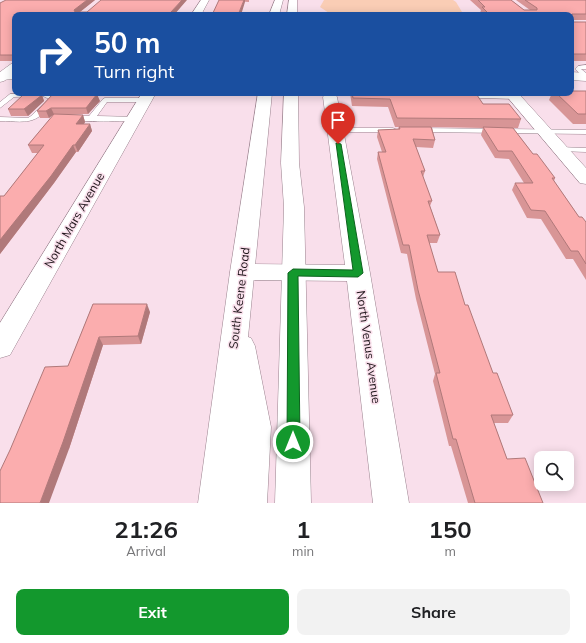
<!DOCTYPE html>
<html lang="en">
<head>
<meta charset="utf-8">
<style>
  :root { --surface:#fff; --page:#f2f2f2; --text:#202124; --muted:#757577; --accent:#13982d }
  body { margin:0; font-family:Mulish,sans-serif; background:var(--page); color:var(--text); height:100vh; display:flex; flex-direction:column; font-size:15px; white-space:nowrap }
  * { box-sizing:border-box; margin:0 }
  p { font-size:13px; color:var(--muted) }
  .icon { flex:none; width:22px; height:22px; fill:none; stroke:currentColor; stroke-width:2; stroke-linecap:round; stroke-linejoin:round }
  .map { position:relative; height:503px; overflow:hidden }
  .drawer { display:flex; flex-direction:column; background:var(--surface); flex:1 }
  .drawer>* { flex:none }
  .hud { position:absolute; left:12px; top:12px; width:562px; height:84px; border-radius:8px; box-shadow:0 2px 10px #0003; background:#1a4fa0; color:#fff; overflow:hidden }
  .controls { position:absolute; left:534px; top:451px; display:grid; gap:8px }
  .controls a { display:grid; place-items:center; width:40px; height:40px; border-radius:8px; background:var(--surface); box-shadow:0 2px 10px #0003; font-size:20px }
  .pin { position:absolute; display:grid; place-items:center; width:34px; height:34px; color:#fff; margin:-41px -17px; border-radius:50% 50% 50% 0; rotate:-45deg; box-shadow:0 0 4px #0007 }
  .pin .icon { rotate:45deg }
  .me { position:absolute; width:44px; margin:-22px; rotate:0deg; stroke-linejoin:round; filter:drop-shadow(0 0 3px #0008) }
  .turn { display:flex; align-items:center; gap:14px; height:84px; padding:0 16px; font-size:18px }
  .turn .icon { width:52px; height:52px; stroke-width:2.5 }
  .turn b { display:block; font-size:28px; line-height:34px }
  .eta { display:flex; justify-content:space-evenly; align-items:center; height:68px; text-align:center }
  .eta b { font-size:24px; font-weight:700; line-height:28px }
  .action { display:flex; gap:8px; margin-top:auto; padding:8px 16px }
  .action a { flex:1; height:46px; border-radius:8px; background:var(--accent); color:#fff; font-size:16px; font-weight:700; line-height:46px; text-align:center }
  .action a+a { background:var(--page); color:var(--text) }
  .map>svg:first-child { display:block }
</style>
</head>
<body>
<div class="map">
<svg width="586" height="503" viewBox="0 0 586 503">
  <rect width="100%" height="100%" fill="#f9dfeb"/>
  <path fill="#facdb5" d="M324,0H453L456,2L462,12L453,15H332L320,7Z"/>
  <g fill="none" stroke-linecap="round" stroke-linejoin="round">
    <g stroke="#9a828e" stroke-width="1">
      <path id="service" d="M586,65V69H581L586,73V79L575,69L578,66Z
        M37,93L40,95L39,96L14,97L0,108V102L10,94Z
        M44,93L53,95L56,99C35,125 32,122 0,121V117L28,118L31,116L49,99L41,95Z
        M82,93H92V94L89,96L83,95Z
        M431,93L515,95L518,97L515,99L438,97Z
        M105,98H145L148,100L145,102H107L97,116L137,117L138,119L134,121C122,121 72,123 66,118L70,116H89L103,99Z
        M333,128H393L397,130L393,132H336L332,130Z
        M416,128L586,130V134L419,132L415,130Z
        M557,147L586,148V152L560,151L556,149Z"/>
    </g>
    <g stroke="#9a828e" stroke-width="1">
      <path id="minor" d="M201,0H209L201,15H191Z
        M142,93H156L10,355L0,358V323Z
        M330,93L335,94L337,97L370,273L409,503H373L347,281L242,280L234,278L230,272L234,266L242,264L345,265L323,97L325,94Z
        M504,93H518L586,168V184L580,183Z"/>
    </g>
    <g stroke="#9a828e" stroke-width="1">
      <path id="tertiary" d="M15,63V73L4,81L0,82V72L11,64Z"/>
    </g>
    <g stroke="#9a828e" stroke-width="1">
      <path id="secondary" d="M275,0H283L279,15H269Z
        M289,0H297V15H287Z
        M15,71V79L0,80V72Z
        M571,72L586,73V81L571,80Z
        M258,93H272L248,337L251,338L255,346L271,427L267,503H198L230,272Z
        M284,93H298L299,163L304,207L311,503H275L284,207L281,163Z"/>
    </g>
    <use href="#service" fill="#fff" fill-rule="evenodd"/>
    <use href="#minor" fill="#fff" fill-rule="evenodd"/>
    <use href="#tertiary" fill="#fff" fill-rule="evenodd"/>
    <use href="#secondary" fill="#fff" fill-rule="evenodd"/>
  </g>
  <path fill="#d89596" d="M95,0L80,12L174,14L15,15V61H0V3Z
    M219,0H249V2Z
    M470,0H511L524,10H530L516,0H586V20H572V22H586V61H571V15H482L480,13L481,10Z
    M586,91V124H573L549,100L552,93H571Z
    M350,93H415V94L483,104L521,119L518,128H513L533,154L555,178L554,181L579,217L586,222V280L573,259H566L541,219L527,218L512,190L515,183H524L509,159L495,158L481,135L483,128L432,127L435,140L433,148L416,147L425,171L423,177L432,201L430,206L440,235L437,243H429L438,272L465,305L493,373L513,415L508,423H494L507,459L543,503H468L451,446H449L433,381L435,374L416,299L407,254L401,253L377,159L378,152H382L377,137L378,130L398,129L399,127H395L388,107L352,106Z
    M53,94L100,101L88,114H56L83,115L85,122L84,124H90L92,131L78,152H76L54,183L0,254V196H4L38,153H32L28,145L54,114L49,118H40L37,111Z
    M42,95L44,101L28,116H11L8,109Z
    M93,304L150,312L141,344L103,345L69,449L68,366Z"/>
  <path fill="#b0797a" d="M87,0H95L76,15L74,10Z
    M182,0H187L174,15H171V12Z
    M244,0H245V2L241,15H238Z
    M97,94L100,101L88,114L86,108Z
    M42,95L44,101L28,116L24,109Z
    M51,108L54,114L49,118L46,111Z
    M83,115L85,122L79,132L76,124Z
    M90,124L92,131L78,152L75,145Z
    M73,145L76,152L54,183L0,254V240Z
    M147,304L150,312L141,344L138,336Z
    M99,337L103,345L69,449L49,503H40Z"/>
  <path fill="#fbadae" stroke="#b0797a" d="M6,0H87L74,10L75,12H87L101,0H182L171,12H174L171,15H15V55H0V3Z
    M219,0H244L238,15H212Z
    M478,0H511L524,10H537V8L525,0H586V14H572V22H586V54H571V15H490L482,7H485Z
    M571,91H586V114H578L556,93H571Z
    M352,93H415V94L477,95L483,104H509L521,119L397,118L390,99L353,98Z
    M53,94H97L86,108H51L46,111H37Z
    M23,95H42L24,109H8Z
    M54,114L83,115L76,124H90L75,145H73L51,176L0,240V196H4L44,145H28Z
    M399,127H431L435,140L413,139L425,171H421L432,201H428L440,235H427L438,272H455L465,305H468L493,373H497L513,415H491L507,459L525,458L543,503H475L456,439H453L436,373H440L418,290L409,245H403L378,152H386L378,130L400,129Z
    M483,127L513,128L533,154H537L555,178H552L579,217H582L586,222V264L578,251H571L545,211L531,210L515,183H533L512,151H498Z
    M93,304H147L138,336L99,337L63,442L40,503H0V471L10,450L45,367L68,366Z"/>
  <path fill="#13982d" stroke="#0c631d" d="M336,143L341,144L363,273L358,277L298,276L300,442L298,446L293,448L288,446L287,442L288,273L293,269L353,270Z"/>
  <g text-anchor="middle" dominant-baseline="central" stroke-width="3" stroke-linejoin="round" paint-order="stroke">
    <g font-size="12" fill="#1d1419" stroke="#f9dfeb">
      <text transform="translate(74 220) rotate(-60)">North Mars Avenue</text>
      <text transform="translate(239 298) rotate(-83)">South Keene Road</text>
      <text transform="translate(369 347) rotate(82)">North Venus Avenue</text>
    </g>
  </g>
</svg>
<div class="controls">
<a><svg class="icon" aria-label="search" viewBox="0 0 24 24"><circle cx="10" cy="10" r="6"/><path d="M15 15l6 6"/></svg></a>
</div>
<div class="pin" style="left:338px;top:144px;background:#d93025"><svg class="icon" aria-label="arrive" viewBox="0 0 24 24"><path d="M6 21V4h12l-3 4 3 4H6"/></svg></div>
<svg class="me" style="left:293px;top:442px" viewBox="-20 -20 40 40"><circle r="17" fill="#13982d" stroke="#fff" stroke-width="3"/><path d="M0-11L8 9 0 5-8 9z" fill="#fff"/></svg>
<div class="hud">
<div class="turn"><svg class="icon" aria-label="right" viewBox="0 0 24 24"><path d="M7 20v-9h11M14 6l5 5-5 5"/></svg><div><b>50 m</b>Turn right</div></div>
</div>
</div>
<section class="drawer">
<div class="eta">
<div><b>21:26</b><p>Arrival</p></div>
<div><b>1</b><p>min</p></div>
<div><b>150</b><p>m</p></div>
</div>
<div class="action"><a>Exit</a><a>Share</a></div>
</section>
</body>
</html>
